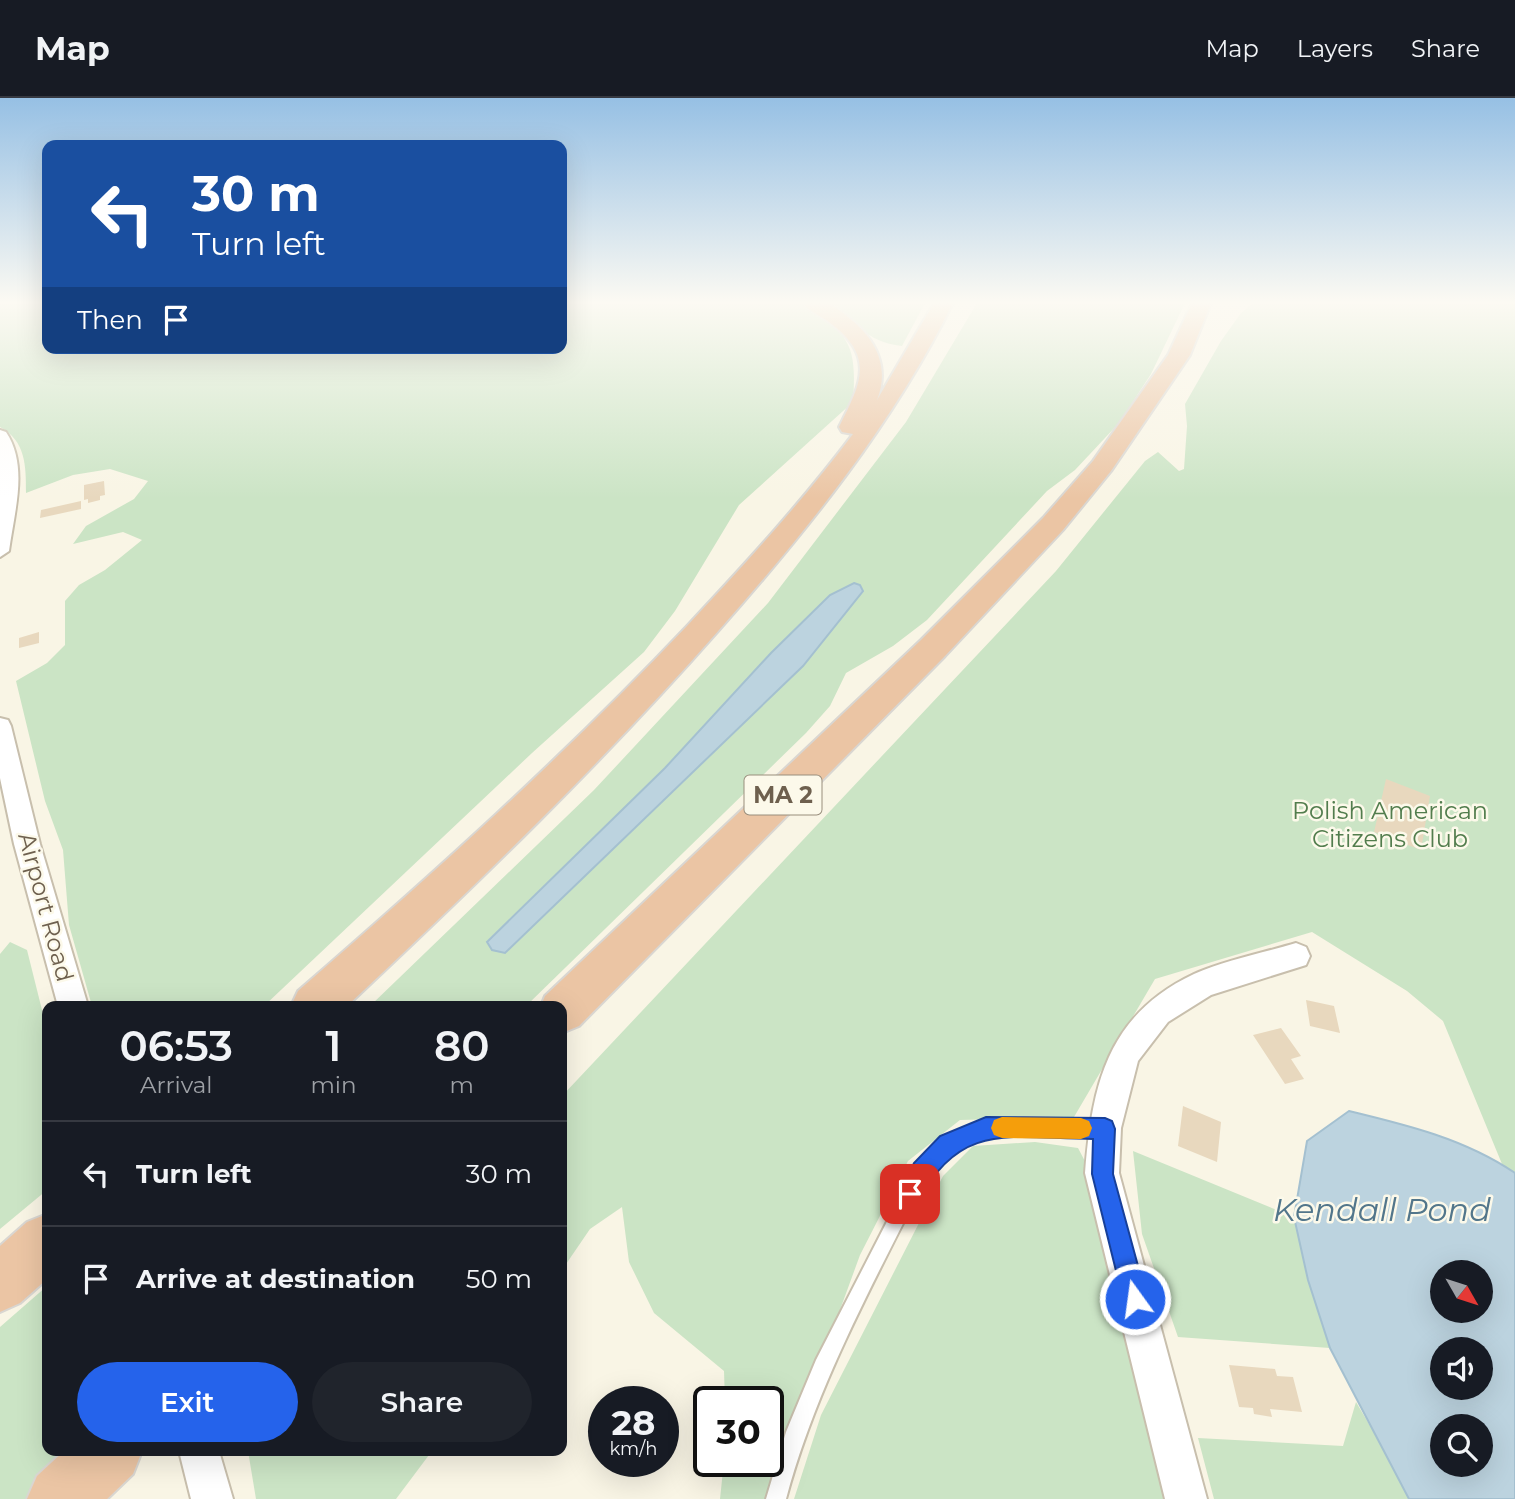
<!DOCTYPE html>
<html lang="en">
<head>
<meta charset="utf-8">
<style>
  :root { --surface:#171b24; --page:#20242c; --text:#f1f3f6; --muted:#9ea1a6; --line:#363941; --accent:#2563eb }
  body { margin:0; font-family:Montserrat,sans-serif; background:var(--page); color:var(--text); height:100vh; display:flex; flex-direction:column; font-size:26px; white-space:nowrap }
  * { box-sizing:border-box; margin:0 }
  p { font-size:23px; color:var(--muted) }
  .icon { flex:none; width:38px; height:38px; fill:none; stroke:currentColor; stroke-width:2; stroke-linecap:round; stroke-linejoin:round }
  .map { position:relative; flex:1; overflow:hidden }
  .sheet { position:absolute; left:42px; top:903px; width:525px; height:455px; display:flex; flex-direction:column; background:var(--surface); border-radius:14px; box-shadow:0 7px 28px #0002 }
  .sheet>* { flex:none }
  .banner { position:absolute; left:42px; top:42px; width:525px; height:214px; border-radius:14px; box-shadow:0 7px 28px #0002; background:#1a4fa0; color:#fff; overflow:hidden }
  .needle { width:46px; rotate:129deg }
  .fabs { position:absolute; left:1430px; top:1162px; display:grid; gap:14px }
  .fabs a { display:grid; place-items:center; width:63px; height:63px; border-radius:50%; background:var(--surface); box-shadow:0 7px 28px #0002; font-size:35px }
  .speed { position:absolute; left:588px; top:1288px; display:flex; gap:14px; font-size:35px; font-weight:700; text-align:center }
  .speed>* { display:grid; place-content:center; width:91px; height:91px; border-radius:50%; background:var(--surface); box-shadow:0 7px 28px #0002; line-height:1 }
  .speed small { font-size:18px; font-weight:400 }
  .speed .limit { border:4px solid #111; border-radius:10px; background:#fff; color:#111 }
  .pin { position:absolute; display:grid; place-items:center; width:60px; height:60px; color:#fff; margin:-30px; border-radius:14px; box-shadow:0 4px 10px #0006 }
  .me { position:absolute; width:77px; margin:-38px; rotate:346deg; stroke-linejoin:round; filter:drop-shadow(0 0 5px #0008) }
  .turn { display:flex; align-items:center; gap:24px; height:147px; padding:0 35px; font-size:32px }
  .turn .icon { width:91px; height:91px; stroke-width:2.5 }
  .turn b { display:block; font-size:49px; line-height:60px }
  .then { display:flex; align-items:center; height:66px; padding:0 35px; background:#0003; gap:14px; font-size:26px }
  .eta { display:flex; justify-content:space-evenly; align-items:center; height:119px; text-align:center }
  .eta b { font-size:42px; font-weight:600; line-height:49px }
  .cta { display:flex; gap:14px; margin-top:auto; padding:14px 35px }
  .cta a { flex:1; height:80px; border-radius:42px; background:var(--accent); color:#fff; font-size:28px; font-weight:600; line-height:80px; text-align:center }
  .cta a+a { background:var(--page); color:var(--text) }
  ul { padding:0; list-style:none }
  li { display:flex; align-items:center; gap:21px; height:105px; padding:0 35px; border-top:2px solid var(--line) }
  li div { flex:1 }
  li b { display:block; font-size:26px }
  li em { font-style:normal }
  header { display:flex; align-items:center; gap:42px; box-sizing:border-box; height:98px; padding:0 35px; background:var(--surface); border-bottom:2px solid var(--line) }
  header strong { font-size:33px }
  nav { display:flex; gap:38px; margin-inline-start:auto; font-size:24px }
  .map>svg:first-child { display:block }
</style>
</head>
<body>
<header>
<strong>Map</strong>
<nav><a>Map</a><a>Layers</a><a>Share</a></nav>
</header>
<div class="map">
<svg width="1515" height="1401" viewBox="0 0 1515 1401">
  <rect width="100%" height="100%" fill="#f9f5e5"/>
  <path fill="#cbe4c5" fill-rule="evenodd" d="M0,205H47V250H562V205H802C850,237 857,246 853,304L739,407L675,513L644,554L532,655L264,908H92L69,827L63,752L45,703L16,583L47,565L65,547V503L79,487L105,472L142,442L123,434L73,446L86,428L134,401L148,383L110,371L73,377L26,395C26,368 26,343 0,329Z
    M825,205H925L902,248C865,244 855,222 825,205Z
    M977,205H1185L1151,276L1119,325L1075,372L1047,393L927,522L893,548L846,575L830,608L806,635L526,908H370L594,692L768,505L906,324ZM863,493L803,568L505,854L492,852L487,843L665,670L771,555L830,497Z
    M1253,205L1515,206V1075L1502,1066L1443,923L1407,893L1312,834L1155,881L1074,1019L960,1022L908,1063L860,1157L771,1401H720L724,1363H768V1304H725L724,1273L654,1215L629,1164L622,1109L590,1131L562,1172V998L1056,473L1145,363L1158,354L1179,373L1184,371L1187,328L1185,306L1221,243L1241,215Z
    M10,844L27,852L47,932V1092L0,1131V856Z
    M1035,1044L1078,1050L1088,1069L1171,1401H794L821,1317L943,1078L973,1048Z
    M1133,1053L1294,1119L1308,1182L1330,1250L1178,1239L1142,1136Z
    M47,1188V1353H80L30,1401H0V1229Z
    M1356,1304L1392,1365L1409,1401H1214L1198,1340L1343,1348Z
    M248,1353H432L396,1401H256Z"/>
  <path fill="#bcd3df" stroke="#a4c0d0" stroke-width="2" fill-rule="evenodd" d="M854,485L860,487L863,493L803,568L505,855L492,852L487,844L665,670L771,555L830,497Z
    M1349,1013C1407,1027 1465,1041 1515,1075V1401H1409L1330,1250L1308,1182L1294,1119L1307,1043ZM1442,1174H1480V1213H1442ZM1442,1251H1480V1290H1442ZM1442,1328H1480V1367H1442Z"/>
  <path fill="#e8d8be" d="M104,383L105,397L100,398V402L88,405V401L84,402V387Z
    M81,403V411L40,420L41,412Z
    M39,534V545L19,550V540Z
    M1386,681L1430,698L1421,752L1374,734Z
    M1306,902L1334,908L1340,935L1310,928Z
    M1281,930L1301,958L1291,961L1304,981L1285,986L1253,937Z
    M1183,1008L1221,1024L1217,1064L1178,1048Z
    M1229,1267L1275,1271L1277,1278L1293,1279L1302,1314L1270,1311L1272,1319L1254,1316L1253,1310L1239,1309Z"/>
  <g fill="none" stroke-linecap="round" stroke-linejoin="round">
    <g stroke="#c8bfad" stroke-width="4">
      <path id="service" d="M1024,1020L1105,1022L1111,1024L1113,1030L1111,1036L1105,1038C1056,1037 982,1024 943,1061C933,1071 925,1084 918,1096C868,1195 815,1293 786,1401H766L786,1334L816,1262L914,1071C943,1031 977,1022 1024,1020Z"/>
    </g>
    <g stroke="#c8bfad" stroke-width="4">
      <path id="minor" d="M0,332L6,334C29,368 14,415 9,453L0,459Z
        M0,620L8,622L11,628L40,746L88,908H58L14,746L0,680Z
        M1296,845L1306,849L1310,858L1306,867L1211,897L1168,924L1138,963L1121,1030L1119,1075L1207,1401H1165L1085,1075C1092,987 1107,917 1194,876C1225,862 1263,855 1296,845Z
        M179,1353H219L233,1401H191Z"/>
    </g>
    <g stroke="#d9d6d1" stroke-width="4">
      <path id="motorway" d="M804,205C810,205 820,203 826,205C834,207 843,215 849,220C876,241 890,269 877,302L934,205H953C892,327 809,430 719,532C602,665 476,787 347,908H291L298,893C433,776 564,658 687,528C745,466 802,404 853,336L842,334L839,329C861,285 876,259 829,224C821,218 808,213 804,205Z
        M1192,205H1211L1190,257L1111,373L1063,432L945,558L579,928L562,935V908H541L545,898L921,542L1043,420L1093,363L1168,257Z
        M47,1116V1181L20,1205L0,1214V1148L27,1124Z
        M64,1353H142L133,1376L107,1401H27L37,1378Z"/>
    </g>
    <use href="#service" fill="#fff" fill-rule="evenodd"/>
    <use href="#minor" fill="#fff" fill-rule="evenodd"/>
    <use href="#motorway" fill="#ebc5a4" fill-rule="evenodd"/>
  </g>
  <linearGradient id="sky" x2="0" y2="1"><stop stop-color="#96c0e4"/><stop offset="0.51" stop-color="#fcfaf3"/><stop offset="1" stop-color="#fcfaf3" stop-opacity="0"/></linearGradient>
  <rect width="1515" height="401" fill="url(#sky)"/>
  <path fill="#2563eb" stroke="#184099" stroke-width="2" d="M986,1019L1105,1020L1112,1023L1115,1031L1113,1076L1147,1201L1143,1209L1135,1213L1126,1209L1123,1201L1092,1076L1093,1041C1014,1041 960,1021 918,1104L910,1107L902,1104L899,1096L914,1065L940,1038Z"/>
  <path fill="#f59e0b" d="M1002,1019L1081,1020L1089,1023L1092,1030L1089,1038L1081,1041L1002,1040L994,1037L991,1030L994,1022Z"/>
  <g text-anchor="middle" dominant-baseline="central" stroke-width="5" stroke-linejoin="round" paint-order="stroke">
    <rect fill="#fcf9ea" stroke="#998e7d" stroke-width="2" x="744.5" y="677.5" width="77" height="39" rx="5"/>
    <g font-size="23" font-weight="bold" fill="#6e604e">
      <text x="783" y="697">MA 2</text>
    </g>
    <g font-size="24" fill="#527d4d" stroke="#fcf9ea">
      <text x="1390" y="712">Polish American<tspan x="1390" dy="28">Citizens Club</tspan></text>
    </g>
    <g font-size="24" fill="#6e604e" stroke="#fcf9ea">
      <text transform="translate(46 809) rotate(75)">Airport Road</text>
    </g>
    <g font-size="32" font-style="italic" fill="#52768b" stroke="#fcf9ea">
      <text x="1382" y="1111">Kendall Pond</text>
    </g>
  </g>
</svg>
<div class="fabs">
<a><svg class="needle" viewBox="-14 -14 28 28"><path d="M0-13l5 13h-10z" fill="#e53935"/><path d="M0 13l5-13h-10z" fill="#9ea1a6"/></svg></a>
<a><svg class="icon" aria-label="sound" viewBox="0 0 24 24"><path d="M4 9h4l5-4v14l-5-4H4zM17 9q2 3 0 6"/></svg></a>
<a><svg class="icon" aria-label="search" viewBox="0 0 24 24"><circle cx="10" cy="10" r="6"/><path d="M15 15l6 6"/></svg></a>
</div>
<div class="speed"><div>28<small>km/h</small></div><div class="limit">30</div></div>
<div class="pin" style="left:910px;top:1096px;background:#d93025"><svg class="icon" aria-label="arrive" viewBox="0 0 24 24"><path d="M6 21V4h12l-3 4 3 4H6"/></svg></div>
<svg class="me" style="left:1135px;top:1201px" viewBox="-20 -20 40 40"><circle r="17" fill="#2563eb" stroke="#fff" stroke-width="3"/><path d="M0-11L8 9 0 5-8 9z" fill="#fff"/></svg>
<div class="banner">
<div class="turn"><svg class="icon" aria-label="left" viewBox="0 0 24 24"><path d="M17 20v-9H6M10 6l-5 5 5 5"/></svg><div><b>30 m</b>Turn left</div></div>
<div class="then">Then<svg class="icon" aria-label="arrive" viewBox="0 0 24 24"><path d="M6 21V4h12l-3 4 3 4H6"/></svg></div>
</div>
<section class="sheet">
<div class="eta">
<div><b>06:53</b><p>Arrival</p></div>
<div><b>1</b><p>min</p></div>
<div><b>80</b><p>m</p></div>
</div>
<ul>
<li><svg class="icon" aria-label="left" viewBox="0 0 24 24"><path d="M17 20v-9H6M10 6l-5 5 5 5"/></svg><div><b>Turn left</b></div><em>30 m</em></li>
<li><svg class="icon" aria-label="arrive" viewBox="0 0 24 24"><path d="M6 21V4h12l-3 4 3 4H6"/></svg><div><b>Arrive at destination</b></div><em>50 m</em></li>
</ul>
<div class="cta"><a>Exit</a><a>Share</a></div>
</section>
</div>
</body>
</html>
